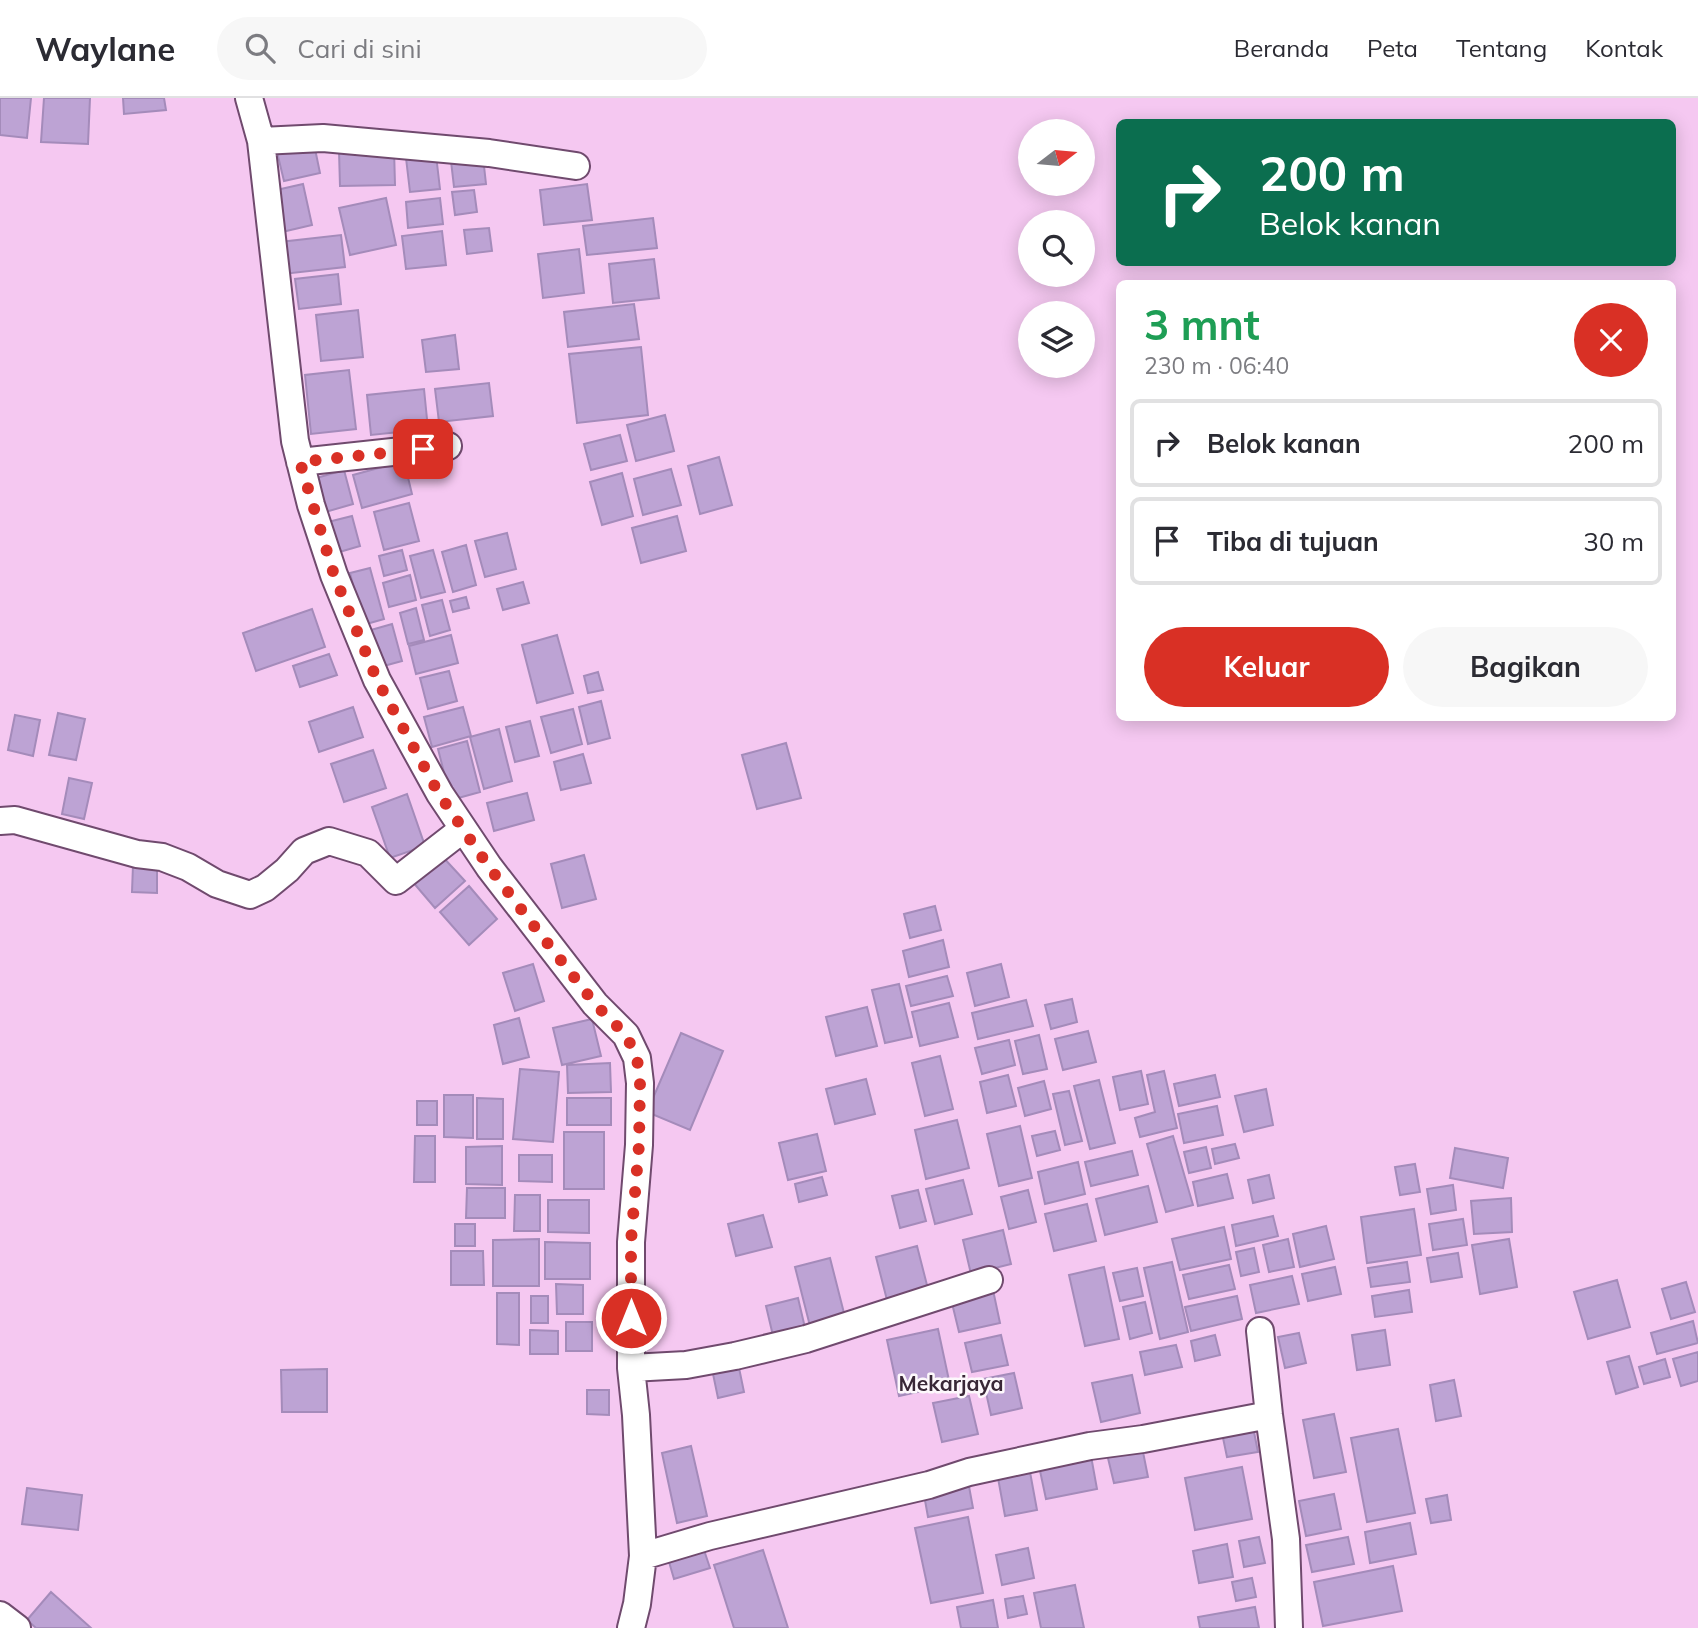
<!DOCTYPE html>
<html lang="id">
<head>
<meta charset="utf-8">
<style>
  :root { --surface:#fff; --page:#f7f7f7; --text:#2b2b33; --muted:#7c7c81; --line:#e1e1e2; --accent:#d93025 }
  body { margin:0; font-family:Mulish,sans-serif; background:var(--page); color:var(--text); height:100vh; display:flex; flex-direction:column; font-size:26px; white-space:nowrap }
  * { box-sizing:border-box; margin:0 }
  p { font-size:23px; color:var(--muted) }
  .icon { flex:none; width:38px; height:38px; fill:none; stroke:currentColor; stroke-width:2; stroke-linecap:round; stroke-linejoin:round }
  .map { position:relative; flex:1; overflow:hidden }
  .details { position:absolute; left:1116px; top:182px; width:560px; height:441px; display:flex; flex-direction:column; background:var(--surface); border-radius:10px; box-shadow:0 4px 18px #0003 }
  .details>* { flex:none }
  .guide { position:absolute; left:1116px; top:21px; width:560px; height:147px; border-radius:10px; box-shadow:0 4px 18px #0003; background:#0b6e4f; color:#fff; overflow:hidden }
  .needle { width:46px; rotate:74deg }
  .controls { position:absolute; left:1018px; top:21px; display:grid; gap:14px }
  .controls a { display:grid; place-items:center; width:77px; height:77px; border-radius:50%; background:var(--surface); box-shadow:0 4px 18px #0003; font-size:35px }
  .pin { position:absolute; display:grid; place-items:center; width:60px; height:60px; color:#fff; margin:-30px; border-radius:14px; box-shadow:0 4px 10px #0006 }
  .me { position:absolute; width:77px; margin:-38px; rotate:0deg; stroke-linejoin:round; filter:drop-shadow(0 0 5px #0008) }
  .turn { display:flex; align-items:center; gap:24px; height:147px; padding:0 28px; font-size:32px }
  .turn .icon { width:91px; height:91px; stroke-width:2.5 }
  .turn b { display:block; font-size:49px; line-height:60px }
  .round { display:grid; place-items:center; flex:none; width:74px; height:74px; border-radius:37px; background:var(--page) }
  .head { display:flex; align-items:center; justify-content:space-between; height:119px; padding:0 28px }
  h1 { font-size:42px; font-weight:700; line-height:52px; color:#1e9e55 }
  .primary-button { display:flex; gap:14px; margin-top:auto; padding:14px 28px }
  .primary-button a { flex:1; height:80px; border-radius:42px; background:var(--accent); color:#fff; font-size:28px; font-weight:700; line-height:80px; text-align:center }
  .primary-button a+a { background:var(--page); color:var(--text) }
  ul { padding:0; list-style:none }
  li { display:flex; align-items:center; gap:21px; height:88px; margin:0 14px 10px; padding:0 14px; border:4px solid var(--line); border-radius:10px }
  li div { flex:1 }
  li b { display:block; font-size:26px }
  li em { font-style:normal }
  header { display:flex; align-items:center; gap:42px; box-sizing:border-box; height:98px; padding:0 35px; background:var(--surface); border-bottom:2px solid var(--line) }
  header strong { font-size:33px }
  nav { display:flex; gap:38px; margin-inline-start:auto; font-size:24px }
  .search { width:490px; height:63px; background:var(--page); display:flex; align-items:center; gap:18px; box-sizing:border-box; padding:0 24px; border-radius:38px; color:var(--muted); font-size:26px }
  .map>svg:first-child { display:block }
</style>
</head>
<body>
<header>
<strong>Waylane</strong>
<div class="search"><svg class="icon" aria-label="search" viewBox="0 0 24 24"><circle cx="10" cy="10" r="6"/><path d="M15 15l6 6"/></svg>Cari di sini</div>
<nav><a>Beranda</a><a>Peta</a><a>Tentang</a><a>Kontak</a></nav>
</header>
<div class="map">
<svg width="1698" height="1530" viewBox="0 0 1698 1530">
  <rect width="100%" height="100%" fill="#f5c8f1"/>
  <path fill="#bda3d4" stroke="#a48bba" stroke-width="2" d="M0,0H31L27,40L0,37Z
    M44,0H90L88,46L41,44Z
    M123,0H164L166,12L124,16Z
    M314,46L320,75L284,83L277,54Z
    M394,51L395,87L340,88L339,53Z
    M436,57L440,91L410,94L406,60Z
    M483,59L486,86L454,89L451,63Z
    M303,86L312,127L282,134L272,93Z
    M587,86L592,122L544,127L540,92Z
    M474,92L477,114L455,117L452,94Z
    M386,100L396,147L350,157L339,110Z
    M440,100L443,126L408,130L406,104Z
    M653,120L657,150L587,157L583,128Z
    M489,130L492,153L467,156L464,132Z
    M442,133L446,167L406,171L402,138Z
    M341,137L345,169L283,176L280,144Z
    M579,151L584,195L543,200L538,156Z
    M654,161L659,200L613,205L609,166Z
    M338,176L341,206L299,211L295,181Z
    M634,206L639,241L568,249L564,214Z
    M358,212L363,259L321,263L316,217Z
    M455,237L459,271L426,274L422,242Z
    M641,249L648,317L577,325L569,256Z
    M349,272L356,331L311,336L305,277Z
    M489,285L493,318L439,324L435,291Z
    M424,291L428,331L371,337L367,297Z
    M665,317L674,353L636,363L627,327Z
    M620,337L627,363L591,372L584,346Z
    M719,359L732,407L700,416L688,368Z
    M404,363L412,396L362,410L353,377Z
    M671,371L681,407L643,417L634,381Z
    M344,372L353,406L322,415L313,381Z
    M622,375L633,418L602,427L590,384Z
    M409,405L419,443L384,452L374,414Z
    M352,418L360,448L336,455L328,424Z
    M677,418L686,453L641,465L632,430Z
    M507,435L516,471L485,479L475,443Z
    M466,447L476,487L453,494L442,454Z
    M402,452L407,472L384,478L379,458Z
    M433,452L445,494L421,500L410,458Z
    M370,470L384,521L363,527L350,475Z
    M410,477L416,502L389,509L383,485Z
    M523,484L529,505L503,512L497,491Z
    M466,499L469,510L453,514L450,503Z
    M442,502L450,532L430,538L422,507Z
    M416,510L424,542L408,546L400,515Z
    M312,511L325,549L256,573L243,535Z
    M392,526L402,563L380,569L371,532Z
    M451,537L458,565L416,576L409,548Z
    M557,537L573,595L537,605L522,547Z
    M329,556L337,577L300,589L293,568Z
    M449,573L457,603L428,611L420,580Z
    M598,574L603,592L588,595L584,578Z
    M601,603L610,640L588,646L579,609Z
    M353,609L363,639L319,654L309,624Z
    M463,609L471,638L432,649L424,619Z
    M573,611L582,646L551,655L541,619Z
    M58,615L85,621L76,662L49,657Z
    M15,617L40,622L33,658L8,652Z
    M530,623L539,658L515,664L506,629Z
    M499,631L512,683L484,691L470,639Z
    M467,643L480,694L451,702L438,651Z
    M786,645L801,700L757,711L742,657Z
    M373,652L386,690L344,704L331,666Z
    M583,656L591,685L561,692L554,664Z
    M69,680L92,685L84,721L62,716Z
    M527,695L534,722L494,733L487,705Z
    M407,696L425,748L390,760L372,709Z
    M441,757L465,783L435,810L412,783Z
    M584,757L596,801L562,810L551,766Z
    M133,767L157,768V795L132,794Z
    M469,788L497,821L469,847L440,814Z
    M935,808L941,832L910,840L904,816Z
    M943,842L949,869L909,879L903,853Z
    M533,866L544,903L515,913L503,875Z
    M1001,866L1009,899L975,908L967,875Z
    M947,878L953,898L911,908L906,888Z
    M899,886L912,939L885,945L872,892Z
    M1072,901L1077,924L1051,931L1045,907Z
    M1026,902L1033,928L978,941L972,915Z
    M949,905L958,939L920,948L912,914Z
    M867,909L877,948L836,958L826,919Z
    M519,920L529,959L503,966L494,927Z
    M592,921L601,958L562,967L553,930Z
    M1088,933L1096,964L1063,972L1055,941Z
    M681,935L723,953L690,1032L647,1014Z
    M1039,937L1047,971L1023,976L1015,943Z
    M1009,942L1015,967L982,976L975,950Z
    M940,958L953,1011L925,1018L912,965Z
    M610,965L611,994L568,995L567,967Z
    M520,971L559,974L553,1044L513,1041Z
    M1141,973L1148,1006L1120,1012L1113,979Z
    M1164,973L1177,1030L1140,1039L1135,1020L1155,1014L1147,977Z
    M1008,977L1016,1008L987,1015L980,984Z
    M1215,977L1220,999L1179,1008L1174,986Z
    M866,981L875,1016L835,1026L826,991Z
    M1099,982L1115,1045L1090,1051L1074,988Z
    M1044,983L1051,1011L1025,1018L1018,990Z
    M1266,991L1273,1027L1244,1034L1235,998Z
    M1069,993L1082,1043L1065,1047L1053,996Z
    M444,997H473V1040L444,1039Z
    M477,1000L503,1001V1041H477Z
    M567,1000H611V1027H567Z
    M417,1003H437V1027H417Z
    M1217,1008L1223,1037L1184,1045L1178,1016Z
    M957,1022L969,1070L926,1081L915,1032Z
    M1020,1028L1032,1080L999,1088L987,1036Z
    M1055,1033L1060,1052L1037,1058L1032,1038Z
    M564,1034H604V1091H564Z
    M817,1036L826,1073L788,1082L779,1045Z
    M415,1038H435V1084H414Z
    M1173,1038L1193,1107L1166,1114L1147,1046Z
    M1235,1046L1239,1060L1215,1066L1212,1051Z
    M502,1048V1087L466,1086V1049Z
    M1206,1049L1211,1070L1189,1075L1184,1054Z
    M1455,1050L1508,1060L1503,1090L1450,1080Z
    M1132,1053L1138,1077L1091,1088L1085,1064Z
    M519,1057H552V1084L519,1083Z
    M1078,1064L1085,1096L1045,1106L1038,1074Z
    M1415,1066L1420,1094L1400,1097L1395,1069Z
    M1227,1076L1233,1100L1198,1108L1193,1084Z
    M1269,1077L1274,1100L1253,1105L1248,1082Z
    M822,1079L827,1097L799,1104L795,1086Z
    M963,1082L972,1116L935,1126L926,1091Z
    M1453,1087L1456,1112L1431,1116L1427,1091Z
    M1148,1088L1157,1124L1105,1137L1096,1101Z
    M467,1090H505V1120H466Z
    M918,1092L926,1123L900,1130L892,1098Z
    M1028,1092L1036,1124L1009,1131L1001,1099Z
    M515,1097H540V1133H514Z
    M1511,1100L1512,1134L1474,1136L1471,1103Z
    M548,1102H589V1135L548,1134Z
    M1087,1106L1096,1143L1054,1153L1045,1116Z
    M1414,1111L1421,1157L1367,1165L1361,1119Z
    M763,1117L772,1149L736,1158L728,1126Z
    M1273,1118L1278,1138L1236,1148L1232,1127Z
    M1463,1121L1467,1147L1433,1152L1429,1126Z
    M455,1126H475V1148H455Z
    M1326,1128L1334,1161L1300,1169L1293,1136Z
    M1224,1129L1231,1161L1180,1172L1172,1141Z
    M1003,1132L1011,1166L971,1176L963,1142Z
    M539,1141V1188H493V1142Z
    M1288,1141L1294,1169L1269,1174L1263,1147Z
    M1509,1141L1517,1189L1480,1196L1472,1147Z
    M545,1144L590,1145V1181H545Z
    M917,1148L928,1191L887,1202L876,1159Z
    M1254,1150L1259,1174L1241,1178L1236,1154Z
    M451,1153H483L484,1187H451Z
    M1458,1155L1462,1179L1431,1184L1427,1160Z
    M830,1160L845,1219L810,1228L795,1169Z
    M1172,1164L1188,1234L1160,1241L1144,1170Z
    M1407,1164L1410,1184L1371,1189L1368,1170Z
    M1229,1167L1235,1191L1189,1201L1183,1177Z
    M1104,1169L1119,1241L1085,1248L1069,1177Z
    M1335,1169L1341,1196L1308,1203L1302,1176Z
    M1137,1170L1143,1198L1120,1203L1113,1175Z
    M1292,1178L1299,1206L1256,1215L1250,1187Z
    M1617,1182L1630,1229L1588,1241L1574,1194Z
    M1686,1184L1695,1214L1671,1221L1662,1191Z
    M556,1186L583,1187V1216H557Z
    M993,1192L1000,1225L959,1234L951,1201Z
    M1409,1192L1412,1214L1375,1219L1372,1198Z
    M497,1195H519V1247L497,1246Z
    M531,1198H548V1225H531Z
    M1237,1198L1242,1221L1191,1233L1185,1209Z
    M798,1200L806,1234L774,1242L766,1208Z
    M1145,1204L1152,1235L1130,1241L1123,1209Z
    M1693,1223L1698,1245L1657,1256L1651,1235Z
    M566,1224H592V1253H566Z
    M938,1231L950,1287L899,1298L887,1242Z
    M530,1232L558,1233V1256H530Z
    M1385,1232L1390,1267L1357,1272L1352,1237Z
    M1299,1235L1306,1265L1285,1270L1278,1239Z
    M1001,1237L1008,1267L972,1274L965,1245Z
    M1215,1237L1220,1257L1195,1263L1191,1243Z
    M1176,1247L1182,1269L1145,1277L1140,1254Z
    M1698,1254V1283L1681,1288L1673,1261Z
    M1629,1258L1638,1289L1616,1296L1607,1264Z
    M1665,1261L1670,1279L1644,1286L1639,1269Z
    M738,1265L744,1294L718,1300L712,1271Z
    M327,1271V1314H282L281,1272Z
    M1014,1275L1022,1310L991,1317L983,1281Z
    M1132,1277L1140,1315L1101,1324L1092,1285Z
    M1454,1282L1461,1318L1436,1323L1430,1287Z
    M587,1292H609V1317L587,1316Z
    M969,1298L978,1336L942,1344L933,1305Z
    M1334,1316L1346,1374L1314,1380L1303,1322Z
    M1253,1329L1258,1354L1227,1359L1222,1335Z
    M1398,1331L1415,1415L1367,1424L1351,1340Z
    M691,1348L707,1418L677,1425L662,1355Z
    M1142,1349L1148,1379L1114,1385L1107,1356Z
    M1091,1358L1097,1391L1046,1401L1039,1368Z
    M1242,1369L1252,1421L1195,1432L1185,1380Z
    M1030,1374L1037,1412L1005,1418L998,1380Z
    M968,1383L973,1410L928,1419L923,1391Z
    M27,1390L82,1397L78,1432L22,1426Z
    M1334,1396L1341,1431L1306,1438L1299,1403Z
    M1447,1397L1451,1422L1431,1425L1426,1401Z
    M968,1419L983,1495L931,1505L915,1430Z
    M1410,1425L1416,1456L1370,1465L1365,1434Z
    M1259,1439L1265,1465L1244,1469L1239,1443Z
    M1348,1439L1354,1466L1312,1474L1306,1447Z
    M702,1446L710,1470L674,1481L667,1457Z
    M1227,1446L1233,1479L1199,1485L1193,1453Z
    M1028,1450L1034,1480L1002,1487L996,1457Z
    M763,1452L788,1530H734L714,1467Z
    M1393,1468L1402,1513L1323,1528L1314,1484Z
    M1252,1480L1256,1499L1236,1503L1232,1484Z
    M1075,1487L1084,1530H1041L1034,1495Z
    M51,1494L91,1530H36L27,1522Z
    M1023,1498L1027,1516L1008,1520L1005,1501Z
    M993,1502L998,1530H961L957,1509Z
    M1255,1509L1259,1530H1200L1198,1519Z"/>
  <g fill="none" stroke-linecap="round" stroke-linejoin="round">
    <g stroke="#704a6e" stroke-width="30">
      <path id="minor" d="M249,0L261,43L295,343L311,407L334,477L377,582L440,696L489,769L595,906L626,937L637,960L640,985L639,1047L631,1144V1270L636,1317L643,1458L637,1506L631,1530
        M261,43L323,40L489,55L576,68
        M300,364L448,348
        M0,723L15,722L137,756L162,759L188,769L217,786L250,797L265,790L287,772L304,753L329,743L368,755L396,783L463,731
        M1260,1233L1269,1317L1286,1441L1289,1530
        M631,1270L686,1267L735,1258L806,1241L989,1182
        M643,1458L710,1438L929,1387L969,1374L1090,1348L1143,1341L1269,1317
        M0,1517L17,1530"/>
    </g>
    <use href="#minor" stroke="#fff" stroke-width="26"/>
  </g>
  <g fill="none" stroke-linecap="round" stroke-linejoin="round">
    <path stroke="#d93025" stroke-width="12" stroke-dasharray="0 21.6" d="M423,351L300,364L334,477L377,582L439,696L489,769L534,828L595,906L626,937L637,960L640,985L639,1047L631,1143V1220"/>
  </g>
  <g text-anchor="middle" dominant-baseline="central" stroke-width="5" stroke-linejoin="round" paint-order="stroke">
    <g font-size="21" font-weight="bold" fill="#392737" stroke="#fdf8fc">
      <text x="951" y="1285">Mekarjaya</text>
    </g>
  </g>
</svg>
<div class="controls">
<a><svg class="needle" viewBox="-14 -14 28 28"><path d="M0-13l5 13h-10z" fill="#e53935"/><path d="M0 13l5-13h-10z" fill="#7c7c81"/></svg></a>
<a><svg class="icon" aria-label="search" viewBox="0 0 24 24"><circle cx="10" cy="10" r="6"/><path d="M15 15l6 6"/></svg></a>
<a><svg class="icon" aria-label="layers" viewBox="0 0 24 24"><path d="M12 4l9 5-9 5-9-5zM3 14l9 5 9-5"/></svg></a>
</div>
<div class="pin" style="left:423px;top:351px;background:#d93025"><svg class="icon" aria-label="arrive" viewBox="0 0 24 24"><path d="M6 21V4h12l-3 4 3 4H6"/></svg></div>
<svg class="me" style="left:631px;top:1220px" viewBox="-20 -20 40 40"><circle r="17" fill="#d93025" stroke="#fff" stroke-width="3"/><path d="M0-11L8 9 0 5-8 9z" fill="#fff"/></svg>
<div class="guide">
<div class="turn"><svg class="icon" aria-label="right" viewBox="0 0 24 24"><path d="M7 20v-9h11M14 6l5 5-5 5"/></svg><div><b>200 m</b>Belok kanan</div></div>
</div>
<section class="details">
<div class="head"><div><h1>3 mnt</h1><p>230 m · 06:40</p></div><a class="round" style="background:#d93025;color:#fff"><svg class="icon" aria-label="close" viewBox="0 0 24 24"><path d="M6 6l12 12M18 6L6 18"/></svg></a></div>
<ul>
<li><svg class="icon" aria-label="right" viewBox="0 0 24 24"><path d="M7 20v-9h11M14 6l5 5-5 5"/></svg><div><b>Belok kanan</b></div><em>200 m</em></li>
<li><svg class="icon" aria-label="arrive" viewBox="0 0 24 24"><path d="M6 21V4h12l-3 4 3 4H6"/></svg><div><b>Tiba di tujuan</b></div><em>30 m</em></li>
</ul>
<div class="primary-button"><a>Keluar</a><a>Bagikan</a></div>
</section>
</div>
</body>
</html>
